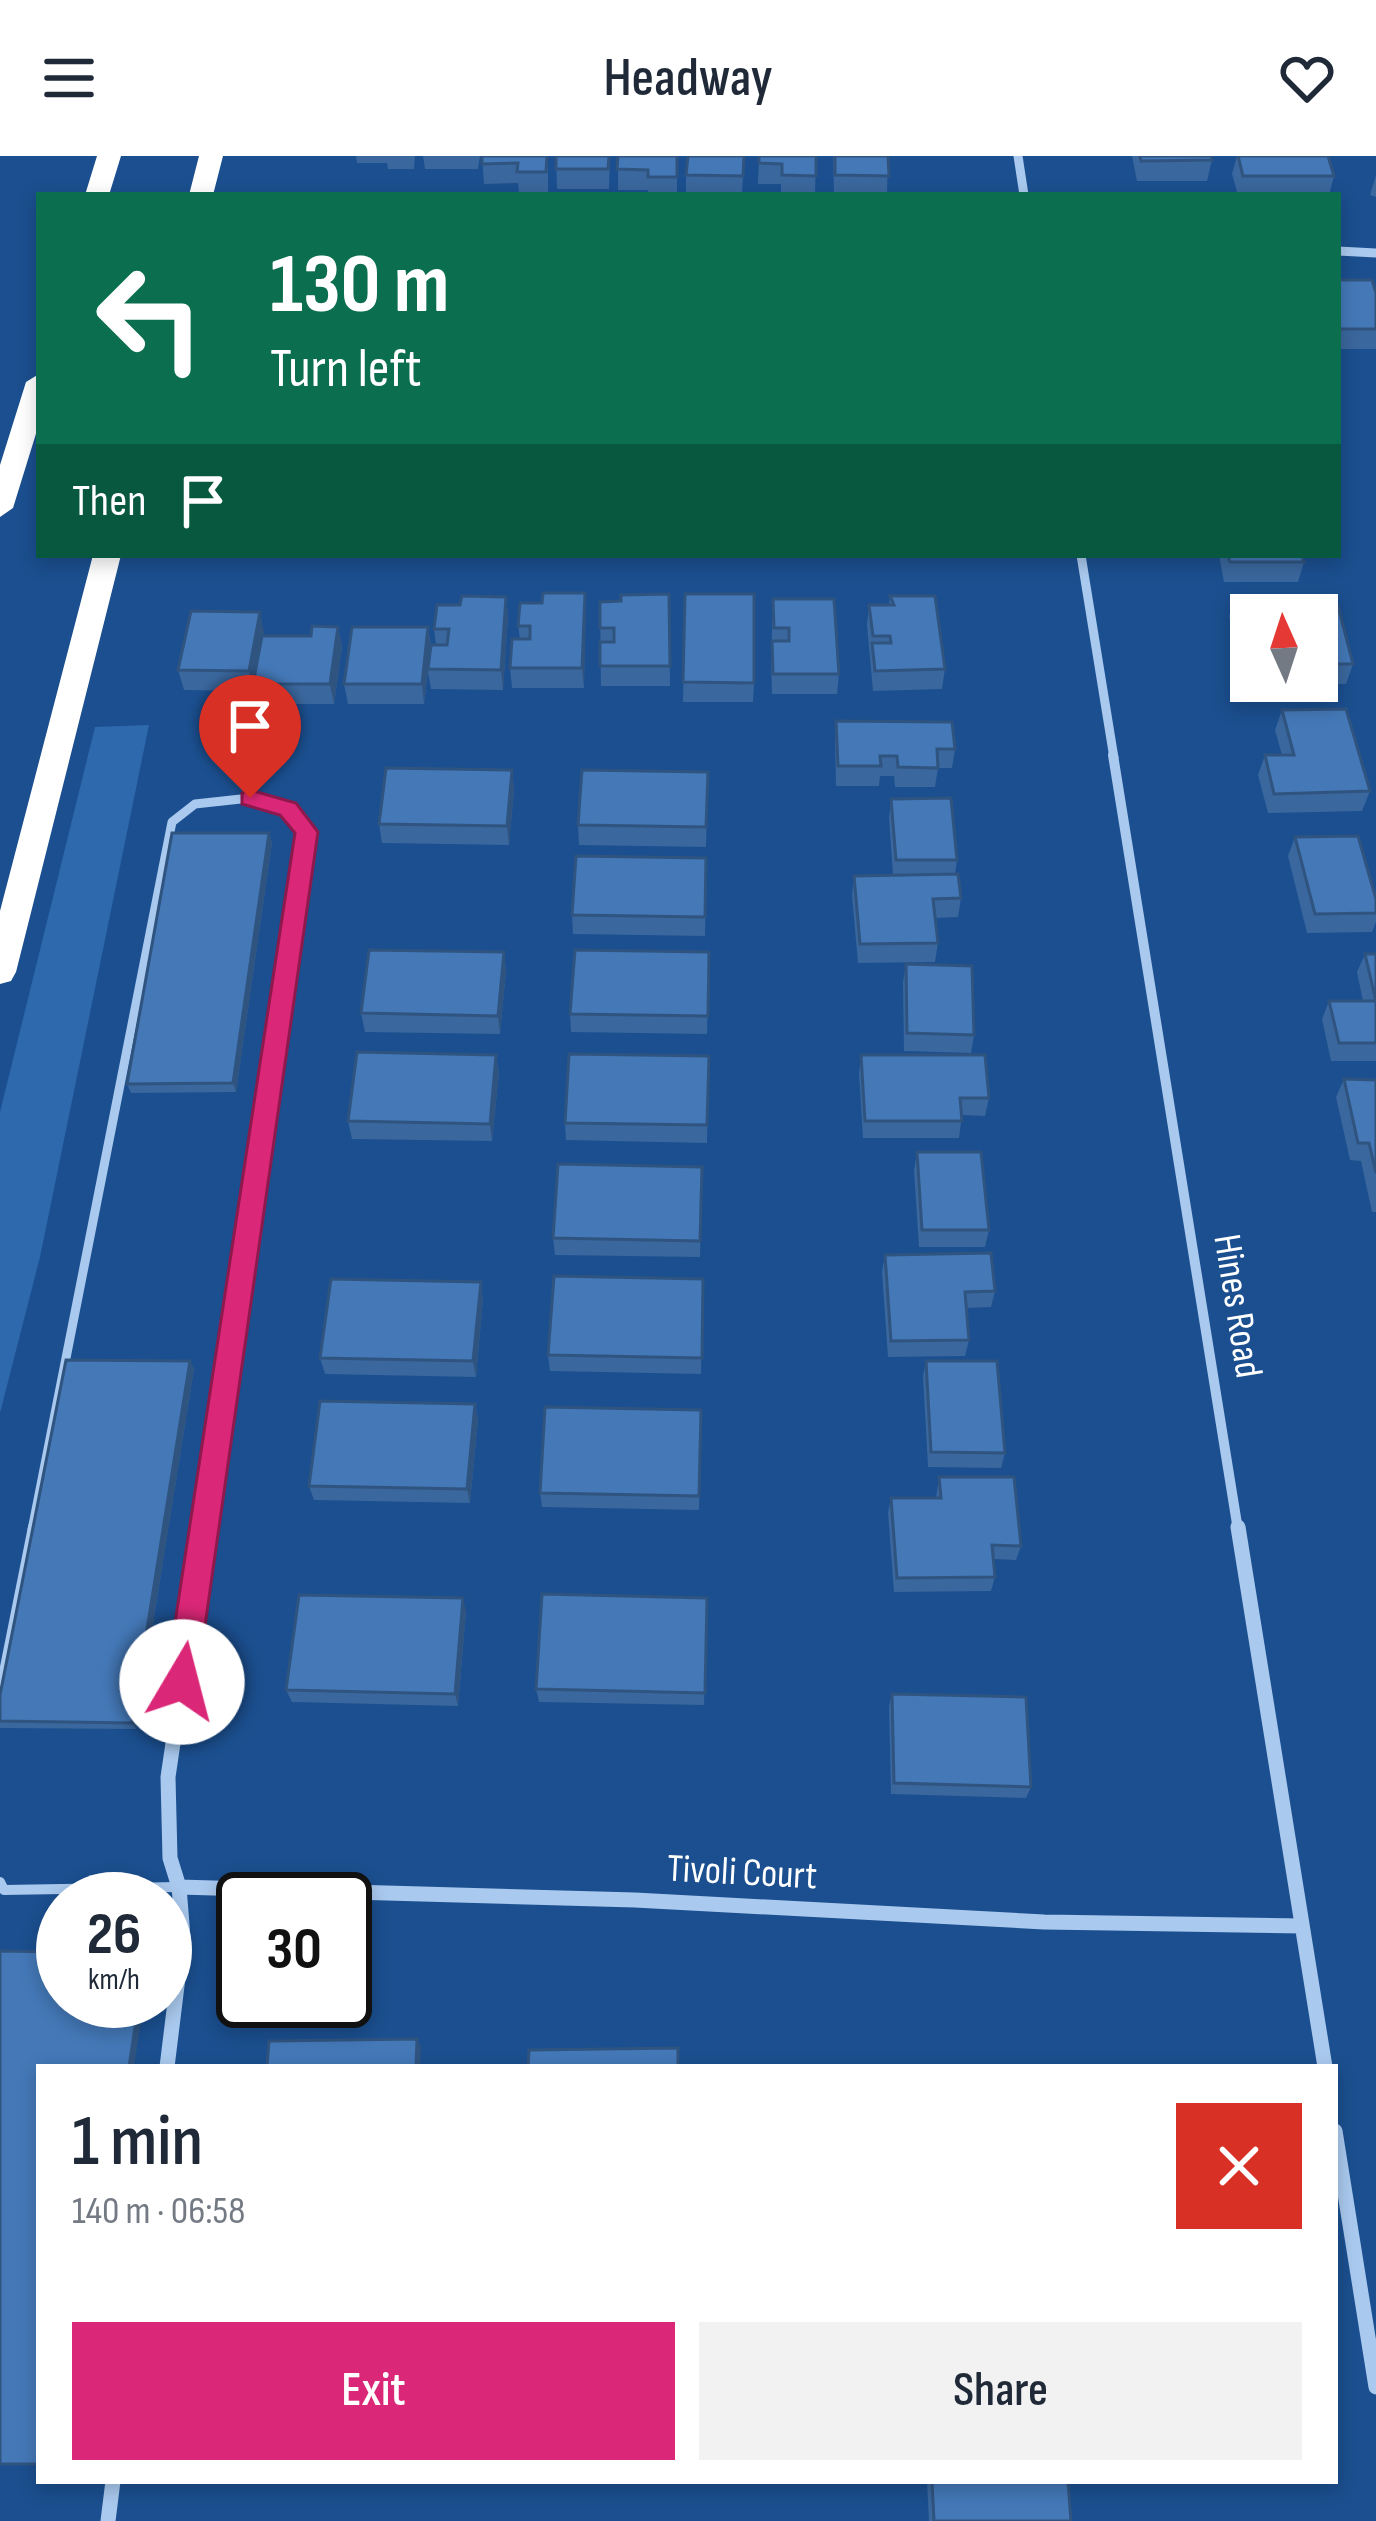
<!DOCTYPE html>
<html lang="en">
<head>
<meta charset="utf-8">
<style>
  :root { --surface:#fff; --page:#f2f2f3; --text:#1f2937; --muted:#747a83; --accent:#db2777 }
  body { margin:0; font-family:"Sofia Sans Condensed",sans-serif; background:var(--page); color:var(--text); height:100vh; display:flex; flex-direction:column; font-size:45px; white-space:nowrap }
  * { box-sizing:border-box; margin:0 }
  p { font-size:39px; color:var(--muted) }
  .icon { flex:none; width:66px; height:66px; fill:none; stroke:currentColor; stroke-width:2; stroke-linecap:round; stroke-linejoin:round }
  .map { position:relative; flex:1; overflow:hidden }
  .panel { position:absolute; left:36px; top:1908px; width:1302px; height:420px; display:flex; flex-direction:column; background:var(--surface); border-radius:0px; box-shadow:0 6px 18px #0003 }
  .panel>* { flex:none }
  .guide { position:absolute; left:36px; top:36px; width:1305px; height:366px; border-radius:0px; box-shadow:0 6px 18px #0003; background:#0b6e4f; color:#fff; overflow:hidden }
  .needle { width:78px; rotate:357deg }
  .buttons { position:absolute; left:1230px; top:438px; display:grid; gap:24px }
  .buttons a { display:grid; place-items:center; width:108px; height:108px; border-radius:0px; background:var(--surface); box-shadow:0 6px 18px #0003; font-size:60px }
  .speed { position:absolute; left:36px; top:1716px; display:flex; gap:24px; font-size:60px; font-weight:700; text-align:center }
  .speed>* { display:grid; place-content:center; width:156px; height:156px; border-radius:50%; background:var(--surface); box-shadow:0 6px 18px #0003; line-height:1 }
  .speed small { font-size:30px; font-weight:400 }
  .speed .limit { border:6px solid #111; border-radius:18px; background:#fff; color:#111 }
  .pin { position:absolute; display:grid; place-items:center; width:102px; height:102px; color:#fff; margin:-123px -51px; border-radius:50% 50% 50% 0; rotate:-45deg; box-shadow:0 0 12px #0007 }
  .pin .icon { rotate:45deg }
  .me { position:absolute; width:132px; margin:-66px; rotate:8deg; stroke-linejoin:round; filter:drop-shadow(0 0 9px #0008) }
  .turn { display:flex; align-items:center; gap:42px; height:252px; padding:0 36px; font-size:54px }
  .turn .icon { width:156px; height:156px; stroke-width:2.5 }
  .turn b { display:block; font-size:84px; line-height:102px }
  .then { display:flex; align-items:center; height:114px; padding:0 36px; background:#0003; gap:24px; font-size:45px }
  .round { display:grid; place-items:center; flex:none; width:126px; height:126px; border-radius:0px; background:var(--page) }
  .head { display:flex; align-items:center; justify-content:space-between; height:204px; padding:0 36px }
  h1 { font-size:72px; font-weight:600; line-height:90px }
  .action { display:flex; gap:24px; margin-top:auto; padding:24px 36px }
  .action a { flex:1; height:138px; border-radius:0px; background:var(--accent); color:#fff; font-size:48px; font-weight:600; line-height:138px; text-align:center }
  .action a+a { background:var(--page); color:var(--text) }
  header { display:flex; justify-content:space-between; align-items:center; height:156px; padding:0 36px; background:var(--surface); font-size:54px; font-weight:600 }
  .map>svg:first-child { display:block }
</style>
</head>
<body>
<header><svg class="icon" aria-label="menu" viewBox="0 0 24 24"><path d="M4 6h16M4 12h16M4 18h16"/></svg>Headway<svg class="icon" aria-label="heart" viewBox="0 0 24 24"><path d="M12 20l-8-8c-3-5 5-10 8-4 3-6 11-1 8 4z"/></svg></header>
<div class="map">
<svg width="1376" height="2365" viewBox="0 0 1376 2365">
  <rect width="100%" height="100%" fill="#1b4f8f"/>
  <path fill="#2e69ad" d="M149,569L40,1101L0,1257V956L95,571Z"/>
  <g fill="none" stroke-linecap="round" stroke-linejoin="round">
    <path stroke="#a9c9ee" stroke-width="9" d="M32,1374L172,666L195,648L250,642L288,653L306,676"/>
    <path stroke="#a9c9ee" stroke-width="10" d="M0,1536L33,1371
      M0,1726L4,1734L179,1731"/>
    <path stroke="#a9c9ee" stroke-width="9" d="M1018,0L1024,39
      M1338,95L1376,97
      M1081,399L1114,602"/>
    <path stroke="#a9c9ee" stroke-width="10" d="M1113,599L1238,1374
      M204,1374L306,676"/>
    <path stroke="#a9c9ee" stroke-width="15" d="M1238,1371L1325,1911
      M179,1731L635,1744L1044,1766L1302,1770
      M167,1911L183,1781L179,1731L170,1702L168,1621L205,1371
      M1335,1975L1376,2231
      M108,2365L113,2325"/>
    <path fill="#fff" fill-rule="evenodd" d="M97,0H121L109,39H85Z
      M199,0H223L213,39H189Z
      M39,218V268L13,352L0,361V309L26,226Z
      M93,399H121L16,816L11,825L0,828V755Z"/>
  </g>
  <path fill="#3a679d" d="M356,0H415L414,13H388L387,7H357Z
    M423,0H480L478,13H425Z
    M482,0H548V36L519,37L518,27L484,28Z
    M556,0H610L609,33H557Z
    M618,0H677V39H648V34H618Z
    M744,0L742,39H686V19Z
    M759,0H816L815,39H781V28H758Z
    M833,0H888L887,39H834Z
    M1132,0H1211L1212,4L1207,25H1137Z
    M1237,0H1328L1334,20L1329,39H1238L1232,18Z
    M1376,19V41L1370,39Z
    M1338,124L1376,137V193H1338Z
    M1219,399H1302L1304,406L1298,426H1224Z
    M585,437L584,532H512L510,512L520,483L518,470L542,447Z
    M669,438L670,530H601L600,446L621,445Z
    M685,438L754,527L753,546H683Z
    M890,440L945,513L942,533L873,535L867,469L869,449H889Z
    M1235,440H1288L1290,450H1338L1353,508L1346,528H1279L1278,525H1317V459H1251V491H1236L1229,460Z
    M506,441L508,461L503,534L431,533L428,516L424,548H348L344,528L428,471L431,489H436L434,473L460,449Z
    M773,443L839,518L837,538H772L771,505Z
    M338,471L342,491L334,548H258L254,531L253,535L184,534L178,514L264,476L263,480H311Z
    M1282,554L1370,635L1362,655L1268,657L1258,619L1265,599H1282L1275,574Z
    M836,565L955,593L952,612H938L935,631H895L894,620H880L879,630H836L835,585Z
    M512,614L514,634L509,689L382,687L379,668Z
    M708,616L706,691L579,689L578,669Z
    M891,643L957,704L955,718L961,742L958,761L935,762L938,787L935,806L858,807L852,739L854,720L893,719L889,662Z
    M269,677L272,687L236,936L131,937L127,928Z
    M1295,681L1376,743V766L1372,776L1307,777L1288,700Z
    M706,702L705,780L573,778L572,759Z
    M504,796L506,815L500,878L365,876L361,857Z
    M709,796L707,878L571,876L570,858Z
    M1365,798H1376V905H1331L1322,863L1329,845H1363L1357,816Z
    M906,808L974,879L971,897L904,895L903,826Z
    M496,899L499,917L492,985L352,983L348,965Z
    M861,899L989,942L985,960L962,959L959,982H863L859,917Z
    M709,900L707,987L566,984L565,967Z
    M1344,923L1376,924V1056H1372L1361,1005L1350,1004L1336,941Z
    M917,996L989,1074L985,1091H919L914,1014Z
    M702,1011L700,1101L555,1099L553,1082Z
    M885,1099L995,1135L991,1151L966,1152L969,1184L965,1200L888,1201L882,1116Z
    M703,1123L701,1218L550,1215L548,1199Z
    M483,1143L476,1221L325,1218L320,1202Z
    M190,1205L194,1213L136,1573L0,1572V1566Z
    M926,1205L1005,1297L1001,1312L928,1311L923,1220Z
    M475,1248L478,1263L470,1347L314,1344L309,1330Z
    M701,1254L699,1354L542,1351L540,1337Z
    M939,1321L1021,1390L1016,1404L994,1403L995,1421L991,1435L894,1436L888,1357L891,1342H936Z
    M707,1442L704,1549L539,1546L536,1533Z
    M466,1455L458,1550L292,1546L286,1534Z
    M892,1538L1031,1631L1026,1642L891,1638L889,1550Z
    M927,2325H1068L1071,2365H929Z"/>
  <path fill="#305480" d="M585,437L586,457L584,532L582,512Z
    M506,441L508,461L503,534L501,514Z
    M260,456L264,476L253,535L249,515Z
    M338,471L342,491L334,548L330,528Z
    M428,471L431,491L424,548L422,528Z
    M512,614L514,634L509,689L507,670Z
    M269,677L272,687L236,936L233,927Z
    M504,796L506,815L500,878L498,860Z
    M496,899L499,917L492,985L490,968Z
    M481,1126L483,1143L476,1221L473,1205Z
    M190,1205L194,1213L136,1573L132,1567Z
    M475,1248L478,1263L470,1347L467,1333Z
    M463,1442L466,1455L458,1550L455,1538Z
    M139,1845H144L134,1911H129Z
    M417,1883L421,1891L420,1911H416Z"/>
  <path fill="#4478b7" stroke="#305480" stroke-width="3" d="M482,0H547L546,16H517L518,7L482,8Z
    M556,0H609L608,13H556Z
    M618,0H677V21H648V14L617,13Z
    M688,0H744L743,20L686,19Z
    M759,0H816V20L782,19V8L759,7Z
    M835,0H888L889,20L835,19Z
    M1140,0H1211L1212,4L1141,5Z
    M1238,0H1328L1334,20H1243Z
    M1338,124H1372L1376,137V173H1338Z
    M1228,399H1302L1304,406H1230Z
    M543,437H585L582,512H510L512,483H530V470H518L520,447H542Z
    M669,438L670,510H600V486H614V472H600V446L621,445V439Z
    M685,438H754V527L683,526Z
    M462,440L506,441L501,514L428,513L431,489H447L449,473H434L437,449H460Z
    M890,440H935L945,513L875,515L872,487H891L890,480H873L869,449H894Z
    M1235,440H1288L1290,450H1338L1353,508H1317V459H1251V471H1242Z
    M773,443H834L839,518H773L772,485H789V472H774Z
    M191,455L260,456L249,515L178,514Z
    M312,470L338,471L330,528H253L262,480H311Z
    M352,471H428L422,528H344Z
    M1346,553L1370,635L1274,638L1265,599H1294L1282,554Z
    M836,565L952,566L955,593H937L938,612L898,611L897,600H880L881,610H838Z
    M386,612L512,614L507,670L379,668Z
    M582,614L708,616L706,671L578,669Z
    M951,642L957,704H896L891,643Z
    M172,677H269L233,927L127,928Z
    M1358,680L1376,743V757L1315,758L1295,681Z
    M576,700L706,702L705,761L572,759Z
    M958,718L961,742L933,743L938,787L860,788L854,720Z
    M369,794L504,796L498,860L361,857Z
    M575,794L709,796L708,860L570,858Z
    M1365,798H1376V887H1339L1329,845H1376Z
    M906,808L972,810L974,879L907,877Z
    M357,896L496,899L490,968L348,965Z
    M569,898L709,900L707,969L565,967Z
    M861,899H985L989,942H960L962,965H865Z
    M1344,923L1376,924V1017L1369,987H1358Z
    M917,996H981L989,1074H922Z
    M558,1008L702,1011L700,1085L553,1082Z
    M991,1097L995,1135L965,1136L969,1184L891,1185L885,1099Z
    M554,1120L703,1123L702,1202L548,1199Z
    M331,1123L481,1126L473,1205L320,1202Z
    M66,1204L190,1205L132,1567L0,1565V1539Z
    M926,1205H997L1005,1297L931,1296Z
    M320,1245L475,1248L467,1333L309,1330Z
    M545,1251L701,1254L699,1340L540,1337Z
    M939,1321H1014L1021,1390L992,1389L995,1421L897,1422L891,1342H941Z
    M542,1438L707,1442L705,1537L536,1533Z
    M299,1439L463,1442L455,1538L286,1534Z
    M892,1538L1026,1541L1031,1631L894,1627Z
    M0,1795L63,1796V1845H139L129,1911H39V2308H0Z
    M417,1883L416,1911H267L269,1885Z
    M678,1892V1911H528L529,1894Z
    M932,2325H1068L1071,2365H934Z"/>
  <path fill="#db2777" stroke="#8e194d" stroke-width="3" d="M250,634L296,647L318,676L197,1526L192,1536L182,1540L171,1536L166,1526L295,677L280,659L242,648V637Z"/>
  <g text-anchor="middle" dominant-baseline="central" stroke-width="12" stroke-linejoin="round" paint-order="stroke">
    <g font-size="39" fill="#fff" stroke="#1b4f8f">
      <text transform="translate(1237 1150) rotate(81)">Hines Road</text>
      <text transform="translate(742 1717) rotate(3)">Tivoli Court</text>
    </g>
  </g>
</svg>
<div class="buttons">
<a><svg class="needle" viewBox="-14 -14 28 28"><path d="M0-13l5 13h-10z" fill="#e53935"/><path d="M0 13l5-13h-10z" fill="#747a83"/></svg></a>
</div>
<div class="speed"><div>26<small>km/h</small></div><div class="limit">30</div></div>
<div class="pin" style="left:250px;top:642px;background:#d93025"><svg class="icon" aria-label="arrive" viewBox="0 0 24 24"><path d="M6 21V4h12l-3 4 3 4H6"/></svg></div>
<svg class="me" style="left:182px;top:1526px" viewBox="-20 -20 40 40"><circle r="19" fill="#fff"/><path d="M0-13L10 11 0 6-10 11z" fill="#db2777"/></svg>
<div class="guide">
<div class="turn"><svg class="icon" aria-label="left" viewBox="0 0 24 24"><path d="M17 20v-9H6M10 6l-5 5 5 5"/></svg><div><b>130 m</b>Turn left</div></div>
<div class="then">Then<svg class="icon" aria-label="arrive" viewBox="0 0 24 24"><path d="M6 21V4h12l-3 4 3 4H6"/></svg></div>
</div>
<section class="panel">
<div class="head"><div><h1>1 min</h1><p>140 m · 06:58</p></div><a class="round" style="background:#d93025;color:#fff"><svg class="icon" aria-label="close" viewBox="0 0 24 24"><path d="M6 6l12 12M18 6L6 18"/></svg></a></div>
<div class="action"><a>Exit</a><a>Share</a></div>
</section>
</div>
</body>
</html>
